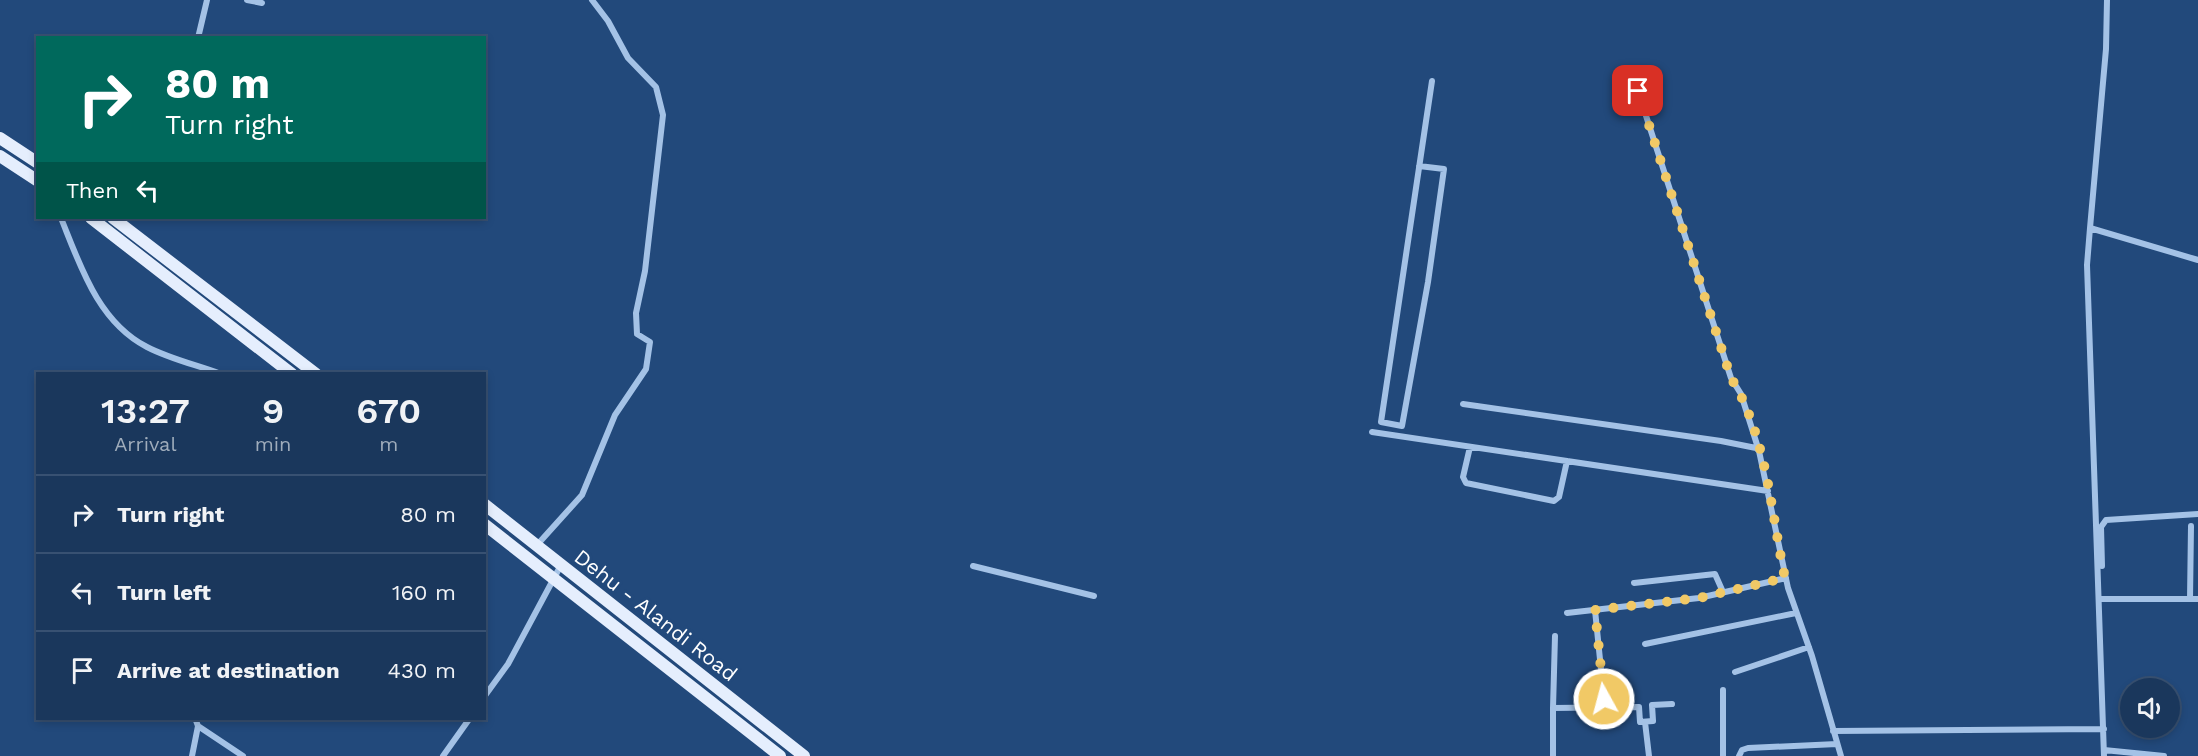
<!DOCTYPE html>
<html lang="en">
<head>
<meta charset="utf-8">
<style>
  :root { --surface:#1a375c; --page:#233f62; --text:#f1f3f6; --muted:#9facbb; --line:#385172 }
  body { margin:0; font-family:"Work Sans",sans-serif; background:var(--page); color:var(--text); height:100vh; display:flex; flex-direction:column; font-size:22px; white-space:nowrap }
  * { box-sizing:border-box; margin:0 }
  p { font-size:20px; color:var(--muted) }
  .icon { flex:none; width:33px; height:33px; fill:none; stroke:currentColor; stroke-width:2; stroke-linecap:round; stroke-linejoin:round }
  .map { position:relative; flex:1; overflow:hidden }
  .sheet { position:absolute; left:36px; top:372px; width:450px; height:348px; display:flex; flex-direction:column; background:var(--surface); border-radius:0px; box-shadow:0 3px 9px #0003,0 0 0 2px var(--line) }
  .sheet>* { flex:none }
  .guide { position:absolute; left:36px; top:36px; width:450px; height:183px; border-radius:0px; box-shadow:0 3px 9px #0003,0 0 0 2px var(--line); background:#00695c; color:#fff; overflow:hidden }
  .fabs { position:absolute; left:2120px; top:678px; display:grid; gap:12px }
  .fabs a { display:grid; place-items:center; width:60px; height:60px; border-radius:50%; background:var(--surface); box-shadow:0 3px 9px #0003,0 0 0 2px var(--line); font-size:30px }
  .pin { position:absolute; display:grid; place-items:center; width:51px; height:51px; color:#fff; margin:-26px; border-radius:12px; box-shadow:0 3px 9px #0006 }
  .me { position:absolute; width:66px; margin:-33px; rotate:353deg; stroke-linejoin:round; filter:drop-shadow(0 0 4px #0008) }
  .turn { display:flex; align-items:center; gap:21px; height:126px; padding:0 30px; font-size:27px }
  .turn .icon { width:78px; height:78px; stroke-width:2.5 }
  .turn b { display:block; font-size:42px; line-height:51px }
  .then { display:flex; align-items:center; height:57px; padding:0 30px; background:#0003; gap:12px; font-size:22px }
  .eta { display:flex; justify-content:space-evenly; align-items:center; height:102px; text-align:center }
  .eta b { font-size:36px; font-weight:600; line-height:42px }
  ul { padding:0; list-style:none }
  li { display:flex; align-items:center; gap:18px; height:78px; padding:0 30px; border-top:2px solid var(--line) }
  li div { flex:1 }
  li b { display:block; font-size:22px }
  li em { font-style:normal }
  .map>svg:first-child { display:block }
</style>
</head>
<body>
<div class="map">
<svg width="2198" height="756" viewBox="0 0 2198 756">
  <rect width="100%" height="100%" fill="#22497b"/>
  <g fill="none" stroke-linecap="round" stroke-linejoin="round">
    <path stroke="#a4c2e6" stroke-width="6" d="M247,0L262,3
      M198,38L207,0
      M1638,91L1731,378L1741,394L1759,451
      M1419,166L1444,169L1428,282L1402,426L1381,422L1432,81
      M61,218C80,265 98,322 147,347C170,359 197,365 221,374
      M2090,228L2106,49L2107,0
      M1463,404L1721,441L1756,448L1759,451L1788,588L1812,656L1841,756
      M1372,432L1768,491
      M1470,447L1463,477L1466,483L1554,501L1559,497L1567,461
      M537,545L582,495L615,415L646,369L650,342L637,334L636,313L645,271L663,115L656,87L628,58L608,21L592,0
      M973,566L1094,596
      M2102,566L2101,527L2106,520L2198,514
      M1634,583L1715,574L1723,592
      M2099,599H2198
      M2190,599L2191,526
      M1595,610L1604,699
      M1567,613L1699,598L1786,578
      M1645,644L1796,613
      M1735,672L1809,647
      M484,697L508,664L561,565
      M1553,708L1555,636
      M1645,722L1649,756
      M198,726L243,756
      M1833,731L2104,729
      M2104,750L2164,756
      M192,756L198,726L195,718
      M443,756L470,718
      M1553,756V708L1639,707L1640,722L1653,721L1652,705L1672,704
      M1723,756V690
      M1739,756L1742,750L1748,748L1837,744
      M2104,756L2087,265L2090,228L2198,260"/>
    <path stroke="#e5eefd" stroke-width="12" d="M0,138L38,163
      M0,156L38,181
      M91,218L292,374
      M113,218L316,374
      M484,504L804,756
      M484,524L780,756"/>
  </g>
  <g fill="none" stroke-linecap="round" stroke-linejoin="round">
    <path stroke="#f1c966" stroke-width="10" stroke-dasharray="0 18" d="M1604,699L1595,610L1699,598L1785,578C1771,513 1767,436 1731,378L1638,91"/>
  </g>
  <g text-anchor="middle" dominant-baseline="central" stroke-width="6" stroke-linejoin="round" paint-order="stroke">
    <g font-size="21" fill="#fff" stroke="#22497b">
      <text transform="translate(656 615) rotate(38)">Dehu - Alandi Road</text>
    </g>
  </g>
</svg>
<div class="fabs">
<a><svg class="icon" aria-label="sound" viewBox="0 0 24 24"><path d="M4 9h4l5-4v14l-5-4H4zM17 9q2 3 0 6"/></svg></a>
</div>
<div class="pin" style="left:1638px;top:91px;background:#d93025"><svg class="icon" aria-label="arrive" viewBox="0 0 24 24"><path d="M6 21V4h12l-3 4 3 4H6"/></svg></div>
<svg class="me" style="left:1604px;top:699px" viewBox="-20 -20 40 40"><circle r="17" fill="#f1c966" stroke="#fff" stroke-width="3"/><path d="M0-11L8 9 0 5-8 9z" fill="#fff"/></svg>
<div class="guide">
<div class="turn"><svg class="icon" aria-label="right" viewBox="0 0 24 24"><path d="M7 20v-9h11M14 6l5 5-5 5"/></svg><div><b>80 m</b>Turn right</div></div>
<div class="then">Then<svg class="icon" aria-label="left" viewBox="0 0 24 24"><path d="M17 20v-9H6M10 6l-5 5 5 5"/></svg></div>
</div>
<section class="sheet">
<div class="eta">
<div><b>13:27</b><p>Arrival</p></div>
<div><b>9</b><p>min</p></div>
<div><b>670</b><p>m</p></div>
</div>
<ul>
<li><svg class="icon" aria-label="right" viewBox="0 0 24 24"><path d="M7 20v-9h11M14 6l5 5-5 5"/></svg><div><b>Turn right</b></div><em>80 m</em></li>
<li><svg class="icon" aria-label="left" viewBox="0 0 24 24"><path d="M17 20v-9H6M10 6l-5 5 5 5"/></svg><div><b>Turn left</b></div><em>160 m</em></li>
<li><svg class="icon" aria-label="arrive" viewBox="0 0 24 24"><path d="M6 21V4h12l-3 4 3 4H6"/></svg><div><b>Arrive at destination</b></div><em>430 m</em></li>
</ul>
</section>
</div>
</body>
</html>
